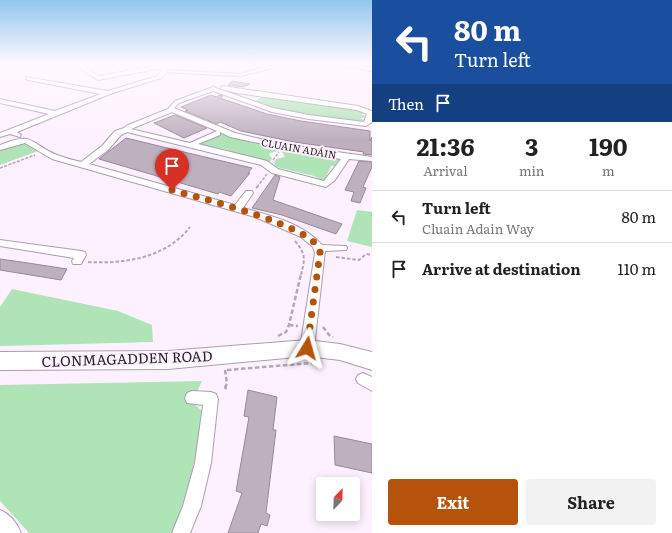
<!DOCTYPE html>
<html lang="en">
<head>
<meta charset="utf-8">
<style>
  :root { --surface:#fff; --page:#f2f2f2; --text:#222; --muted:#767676; --line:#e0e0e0; --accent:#b45309 }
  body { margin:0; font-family:Literata,serif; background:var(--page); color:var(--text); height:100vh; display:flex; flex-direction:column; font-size:15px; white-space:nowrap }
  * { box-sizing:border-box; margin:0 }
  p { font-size:13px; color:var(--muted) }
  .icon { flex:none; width:22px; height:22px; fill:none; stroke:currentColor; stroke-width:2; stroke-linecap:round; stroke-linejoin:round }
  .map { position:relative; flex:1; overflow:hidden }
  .drawer { display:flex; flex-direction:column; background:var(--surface); width:300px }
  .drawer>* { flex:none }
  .guide { background:#1a4fa0; color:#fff; overflow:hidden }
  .needle { width:26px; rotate:23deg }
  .fabs { position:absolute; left:316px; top:477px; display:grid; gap:8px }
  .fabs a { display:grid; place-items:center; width:44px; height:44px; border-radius:4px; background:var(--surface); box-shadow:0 2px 10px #0003; font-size:20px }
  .pin { position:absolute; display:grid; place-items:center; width:34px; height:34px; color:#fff; margin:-41px -17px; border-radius:50% 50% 50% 0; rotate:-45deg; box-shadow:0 0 4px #0007 }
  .pin .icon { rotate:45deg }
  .me { position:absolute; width:44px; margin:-22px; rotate:8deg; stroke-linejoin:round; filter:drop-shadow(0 0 3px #0008) }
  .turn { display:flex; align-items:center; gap:14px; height:84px; padding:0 16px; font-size:18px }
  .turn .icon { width:52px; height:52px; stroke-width:2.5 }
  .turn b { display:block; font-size:28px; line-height:34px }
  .then { display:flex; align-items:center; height:38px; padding:0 16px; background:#0003; gap:8px; font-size:15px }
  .eta { display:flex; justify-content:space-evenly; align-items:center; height:68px; text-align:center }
  .eta b { font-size:24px; font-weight:700; line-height:28px }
  .primary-button { display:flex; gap:8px; margin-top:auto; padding:8px 16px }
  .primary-button a { flex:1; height:46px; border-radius:4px; background:var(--accent); color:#fff; font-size:16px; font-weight:700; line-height:46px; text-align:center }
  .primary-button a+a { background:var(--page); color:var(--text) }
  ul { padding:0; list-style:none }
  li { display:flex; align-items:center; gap:12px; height:52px; padding:0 16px; border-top:1px solid var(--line) }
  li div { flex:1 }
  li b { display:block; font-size:15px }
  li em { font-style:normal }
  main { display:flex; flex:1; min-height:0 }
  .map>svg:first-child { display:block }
</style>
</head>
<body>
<main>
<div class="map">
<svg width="372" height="533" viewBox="0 0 372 533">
  <rect width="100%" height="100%" fill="#fef1ff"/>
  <path fill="#aee4b6" d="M263,96L314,103L364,111L368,114L362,113V115L367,116V118H361V119L366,120L361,122C325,118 288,115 254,102Z
    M221,134L280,148L278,151L270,153L269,155L272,158L270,162L234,153L228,150L200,144Z
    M26,141L38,151L0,165V150Z
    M284,148L341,158L335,166H331L326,177L328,179C322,181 318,178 314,176L276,167L274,163L276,159L285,157L282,152Z
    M357,210L372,212V247L347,241Z
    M12,289L118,311L152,325L153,342L0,346V307Z
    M202,381L192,402L201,410C199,452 188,494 172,533H29L0,501V385Z"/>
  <path fill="#bfb0c0" stroke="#988999" d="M232,81L250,84L243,87L228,85Z
    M211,95L217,97L219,95L223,96L220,98L267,114L301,121L370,131V141L372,137V155L363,154L364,152L294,142L241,131L220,122L217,124L185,111L188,110L181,107Z
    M175,115L207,128L184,138L154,123Z
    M126,138L188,153L252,168L248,173H250L231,196L219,192L218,194L99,159Z
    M359,161L372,162V167L363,187L366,188L360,203L351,201L354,192L345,190Z
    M275,175L280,177L273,200L342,224L336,234L282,215L252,208Z
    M0,259L28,263L67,269L61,280L0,270Z
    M248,390L277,397L273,430H276L266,513L270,515L267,526L261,524L258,533H228L242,493L236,491L249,417L244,416Z
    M334,436L372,444V473L335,465Z"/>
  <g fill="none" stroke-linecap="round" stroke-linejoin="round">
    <g stroke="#ac9dad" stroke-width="2.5">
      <path id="lane" d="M279,64H287L240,76L165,72L164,71L165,70L240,74Z"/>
    </g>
    <g stroke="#ac9dad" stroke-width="2">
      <path id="street" d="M73,64H80L99,76L153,66L150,64H157L168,71L161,78L110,94L17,132L21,135L20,137L10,134L0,137V133L49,114L0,103V99L55,111L101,94L28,80L26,79V77L108,91L157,76L162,71L157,69L98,80Z
        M335,64H349L372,67V71Z
        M223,86L358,106L372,111V122L366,126L309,119L272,112L213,91L179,103L174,108L235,133L282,144L372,157V161L349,159L335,180L326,187L272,173L261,165L127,132L121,135L108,150L89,164L235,205L246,191H252L253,193L243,208C269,215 303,223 322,245L346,246L347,248L346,250L325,251L314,348L312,352L307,354L302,352L300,348L315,253L313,247L301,237L255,217L52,159L25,143L0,150V145C35,131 28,143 57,155C65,158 73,160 81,162L102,146L115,131L124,128L128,125L168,109L175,101L213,87L273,108L309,115L364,122L367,114L357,110L237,93L221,89V87ZM172,112L217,131L190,143L131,129ZM220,132L230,137L282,148L341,159L324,181L278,169L267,161L198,144L220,135Z
        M0,240L81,251L85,252L86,255L81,264H73L72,261L74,258L0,246Z
        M363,373L372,377V391L358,383L356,379L358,375Z
        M192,391L211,392L216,394L218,399L211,463L201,506L190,533H172L183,506L195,463L203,405L187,403L185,398L187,393Z
        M0,510C10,514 17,523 21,533H0Z"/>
    </g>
    <g stroke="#ac9dad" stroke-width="2">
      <path id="secondary" d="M307,340L340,344L372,352V370L340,360L307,356L168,369L0,370V352L168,351Z"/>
    </g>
    <path stroke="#b3a9b4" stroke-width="1.5" stroke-dasharray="3 1.5" stroke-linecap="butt" d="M273,160L279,152
      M0,168L35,155
      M257,187L267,174"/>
    <path stroke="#b3a9b4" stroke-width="2" stroke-dasharray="3.5 2" stroke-linecap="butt" d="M256,188L258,186
      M295,241C306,254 305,259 301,275
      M336,257L359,260L366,254L372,255
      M88,262C125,264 166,258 190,227"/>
    <path stroke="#b3a9b4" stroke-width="2.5" stroke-dasharray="4.5 2.5" stroke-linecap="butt" d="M289,325L298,326
      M323,327L329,335L333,337
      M278,336L286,332L289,325L301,274
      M225,370L227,383L225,388
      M227,370L312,363"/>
    <path stroke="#b3a9b4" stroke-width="3" stroke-dasharray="6 3" stroke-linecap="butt" d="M225,389L226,387"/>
    <use href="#lane" fill="#fff" fill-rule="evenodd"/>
    <use href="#street" fill="#fff" fill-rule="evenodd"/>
    <use href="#secondary" fill="#fff" fill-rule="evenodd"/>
  </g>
  <linearGradient id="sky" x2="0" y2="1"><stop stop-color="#91c6f0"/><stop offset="0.46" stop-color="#fff9ff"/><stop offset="1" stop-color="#fff9ff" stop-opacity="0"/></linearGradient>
  <rect width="372" height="139" fill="url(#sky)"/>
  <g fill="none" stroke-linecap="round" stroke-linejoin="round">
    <path stroke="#b45309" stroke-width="7" stroke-dasharray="0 12.6" d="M172,190C195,197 321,227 320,253L307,348"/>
  </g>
  <g text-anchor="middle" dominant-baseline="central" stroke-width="4" stroke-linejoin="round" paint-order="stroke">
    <g font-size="10" fill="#262026" stroke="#fef1ff">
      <text transform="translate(299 148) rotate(10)">CLUAIN ADÁIN</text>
    </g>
    <g font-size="14" fill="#262026" stroke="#fef1ff">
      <text transform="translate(127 358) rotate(-2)">CLONMAGADDEN ROAD</text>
    </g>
  </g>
</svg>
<div class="fabs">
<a><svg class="needle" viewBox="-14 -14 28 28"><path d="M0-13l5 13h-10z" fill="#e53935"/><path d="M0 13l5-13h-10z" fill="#767676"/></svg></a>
</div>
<div class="pin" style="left:172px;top:190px;background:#d93025"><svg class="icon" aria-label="arrive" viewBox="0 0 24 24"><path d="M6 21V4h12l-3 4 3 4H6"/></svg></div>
<svg class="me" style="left:307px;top:348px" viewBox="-20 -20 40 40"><path d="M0-17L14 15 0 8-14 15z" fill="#b45309" stroke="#fff" stroke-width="4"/></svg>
</div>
<section class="drawer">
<div class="guide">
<div class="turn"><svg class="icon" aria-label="left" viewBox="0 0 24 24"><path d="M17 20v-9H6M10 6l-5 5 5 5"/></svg><div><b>80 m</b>Turn left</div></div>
<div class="then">Then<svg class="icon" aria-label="arrive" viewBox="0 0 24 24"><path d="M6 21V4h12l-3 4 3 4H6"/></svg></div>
</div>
<div class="eta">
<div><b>21:36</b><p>Arrival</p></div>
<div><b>3</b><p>min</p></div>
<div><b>190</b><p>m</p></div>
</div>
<ul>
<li><svg class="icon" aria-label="left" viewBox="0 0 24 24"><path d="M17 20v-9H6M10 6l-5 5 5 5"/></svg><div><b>Turn left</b><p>Cluain Adain Way</p></div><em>80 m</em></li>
<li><svg class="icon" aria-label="arrive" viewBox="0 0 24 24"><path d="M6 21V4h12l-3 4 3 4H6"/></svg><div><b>Arrive at destination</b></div><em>110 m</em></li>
</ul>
<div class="primary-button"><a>Exit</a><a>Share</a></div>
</section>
</main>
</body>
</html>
